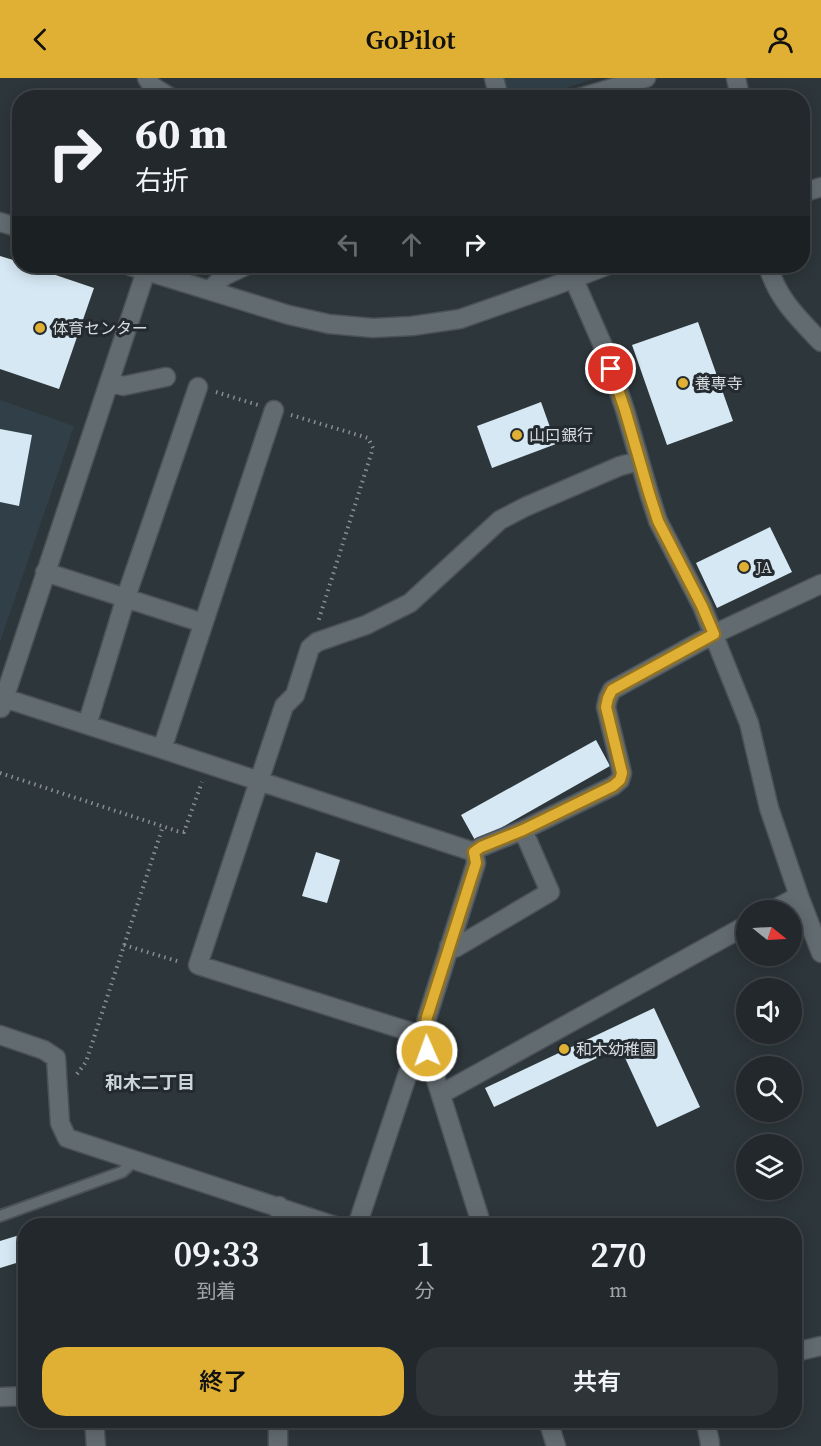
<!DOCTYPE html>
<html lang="ja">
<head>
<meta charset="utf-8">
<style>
  :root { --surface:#22282c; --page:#2e3438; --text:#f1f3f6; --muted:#a2a6a9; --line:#3f4448; --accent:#dfb034 }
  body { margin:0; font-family:"Source Serif 4","Noto Sans JP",serif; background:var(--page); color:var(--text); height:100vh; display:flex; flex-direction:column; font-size:22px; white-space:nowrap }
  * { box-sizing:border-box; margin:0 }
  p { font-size:20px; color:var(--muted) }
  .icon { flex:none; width:33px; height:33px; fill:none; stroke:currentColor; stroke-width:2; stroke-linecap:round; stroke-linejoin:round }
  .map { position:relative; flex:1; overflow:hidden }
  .panel { position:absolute; left:18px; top:1140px; width:784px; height:210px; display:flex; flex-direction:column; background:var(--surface); border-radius:24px; box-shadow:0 3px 15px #0003,0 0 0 2px var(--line) }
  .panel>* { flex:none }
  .guide { position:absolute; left:12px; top:12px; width:798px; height:183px; border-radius:24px; box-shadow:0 3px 15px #0003,0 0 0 2px var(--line); background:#22282c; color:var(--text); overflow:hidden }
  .needle { width:39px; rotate:108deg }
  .buttons { position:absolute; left:736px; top:822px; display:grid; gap:12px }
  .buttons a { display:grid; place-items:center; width:66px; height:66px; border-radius:50%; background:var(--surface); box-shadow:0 3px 15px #0003,0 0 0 2px var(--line); font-size:30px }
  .pin { position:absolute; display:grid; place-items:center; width:51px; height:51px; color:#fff; margin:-26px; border:3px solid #fff; border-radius:50%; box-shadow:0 2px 6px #0007 }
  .me { position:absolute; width:66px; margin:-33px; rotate:358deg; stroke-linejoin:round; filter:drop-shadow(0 0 4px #0008) }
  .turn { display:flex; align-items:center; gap:21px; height:126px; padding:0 24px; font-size:27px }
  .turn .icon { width:78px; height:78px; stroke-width:2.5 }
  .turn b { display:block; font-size:42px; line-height:51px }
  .lanes { display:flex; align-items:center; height:57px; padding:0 24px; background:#0003; justify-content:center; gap:30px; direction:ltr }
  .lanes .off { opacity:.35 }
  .eta { display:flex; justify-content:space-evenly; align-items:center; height:102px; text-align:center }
  .eta b { font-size:36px; font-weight:600; line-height:42px }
  .cta { display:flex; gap:12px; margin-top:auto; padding:12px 24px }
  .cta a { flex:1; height:69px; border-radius:24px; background:var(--accent); color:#111; font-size:24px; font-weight:600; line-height:69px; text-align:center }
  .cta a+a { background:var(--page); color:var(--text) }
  header { display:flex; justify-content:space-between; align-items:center; height:78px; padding:0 24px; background:var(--accent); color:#111; font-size:27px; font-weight:600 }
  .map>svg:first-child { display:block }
</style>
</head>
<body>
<header><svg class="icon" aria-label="back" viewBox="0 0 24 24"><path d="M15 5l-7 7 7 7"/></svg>GoPilot<svg class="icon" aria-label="person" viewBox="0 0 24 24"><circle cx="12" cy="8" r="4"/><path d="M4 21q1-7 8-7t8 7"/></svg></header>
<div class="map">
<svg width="821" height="1368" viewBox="0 0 821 1368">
  <rect width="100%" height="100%" fill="#2d363a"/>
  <path fill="#314048" d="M502,0H596L535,20L512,19L506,16Z
    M0,322L74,348L0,564Z"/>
  <path fill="#d6e8f3" d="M0,178L20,184V188H29L94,210L59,311L0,291Z
    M698,244L733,343L667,367L632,267Z
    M541,324L556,366L492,390L477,348Z
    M0,351L32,357L19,428L0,424Z
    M770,449L792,494L717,530L696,485Z
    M596,662L610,688L476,764L461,737Z
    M316,774L340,782L327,825L302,818Z
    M654,930L700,1029L657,1049L620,969L494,1029L485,1010Z
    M26,1155V1182L0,1190V1163Z"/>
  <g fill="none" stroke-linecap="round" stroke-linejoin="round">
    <g stroke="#4b5256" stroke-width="14">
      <path id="lane" d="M0,1138L122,1094L135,1082"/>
    </g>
    <g stroke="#4b5256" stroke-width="21">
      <path id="street" d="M147,0L152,8L171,20
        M494,0L499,20
        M736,0L739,14
        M579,20L646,0
        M568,188L604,270L625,332L649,415L658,443L702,528L749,645L769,730L799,818L821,875
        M768,188C778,221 797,239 821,264
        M210,212L224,198L245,188
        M109,304L123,308L166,299
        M45,494L203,545
        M4,620L162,671L474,774L476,785L427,940L424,958L427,973L482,1148
        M1,630L146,193
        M87,647L126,519L198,309
        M162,671L274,332
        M523,752L613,708L620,702L622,695L606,629L608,620L612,612L714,556L821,506
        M773,832L799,818
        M449,868L455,870L550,814L523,752L481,769L474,774
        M0,957L44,972L56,980L60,1045L67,1060L335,1148
        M424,958L198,887L284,628L295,617L310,570L317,564L366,547L410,525L500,442L525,429L620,388L639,383
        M441,1016L747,847
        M279,1128L281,1148
        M357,1148L408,995L419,978L427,973
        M795,1274L821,1268
        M0,1319L26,1318
        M94,1342L96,1368
        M548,1342L556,1368
        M706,1342C706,1352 710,1359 710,1368
        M278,1368V1342"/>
    </g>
    <g stroke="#4b5256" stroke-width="21">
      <path id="secondary" d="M802,115L821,109
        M0,144L20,150
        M130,188L289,237L329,246L373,250L412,248L460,241L554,208L606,188"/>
    </g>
    <path stroke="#878e92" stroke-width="4" stroke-dasharray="1.5 4.5" stroke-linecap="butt" d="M216,314L258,327
      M291,337L368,360L373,370L318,544
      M0,695L177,753L184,754L202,704
      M124,867L180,884
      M77,996L86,984L163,748"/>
    <use href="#lane" stroke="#626b70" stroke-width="10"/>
    <use href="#street" stroke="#626b70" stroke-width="18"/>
    <use href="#secondary" stroke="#626b70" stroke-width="18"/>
  </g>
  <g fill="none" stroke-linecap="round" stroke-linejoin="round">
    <g stroke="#917222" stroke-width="15">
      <path id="route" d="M427,973L424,958L427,939L476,785L474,774L481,769L523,752L613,708L620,702L622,695L606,629L608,620L612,612L714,556L702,528L658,443L649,415L625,332L611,291"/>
    </g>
    <use href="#route" stroke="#dfb034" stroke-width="10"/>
  </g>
  <g fill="#dfb034" stroke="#232b30" stroke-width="2">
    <circle cx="40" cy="250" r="6"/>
    <circle cx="683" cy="305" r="6"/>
    <circle cx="517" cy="357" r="6"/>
    <circle cx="744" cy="489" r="6"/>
    <circle cx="564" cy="971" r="6"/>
  </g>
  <g text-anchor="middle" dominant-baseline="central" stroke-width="6" stroke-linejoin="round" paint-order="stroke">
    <g font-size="16" fill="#d6dbde" stroke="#232b30" text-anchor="start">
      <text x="52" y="250">体育センター</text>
      <text x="695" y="305">養専寺</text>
      <text x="529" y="357">山口銀行</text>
      <text x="756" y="489">JA</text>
      <text x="576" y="971">和木幼稚園</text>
    </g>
    <g font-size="18" font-weight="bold" fill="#cbd6db" stroke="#232b30">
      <text x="150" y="1004">和木二丁目</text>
    </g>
  </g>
</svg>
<div class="buttons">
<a><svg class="needle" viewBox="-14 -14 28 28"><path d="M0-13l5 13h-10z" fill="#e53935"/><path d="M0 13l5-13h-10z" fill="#a2a6a9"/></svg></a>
<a><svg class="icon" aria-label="sound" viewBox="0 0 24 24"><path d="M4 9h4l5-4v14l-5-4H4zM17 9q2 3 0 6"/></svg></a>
<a><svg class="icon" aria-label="search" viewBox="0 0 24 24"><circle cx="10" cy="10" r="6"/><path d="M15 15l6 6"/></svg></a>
<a><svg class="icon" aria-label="layers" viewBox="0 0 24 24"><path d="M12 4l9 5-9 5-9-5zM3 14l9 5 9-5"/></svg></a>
</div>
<div class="pin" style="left:611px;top:291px;background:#d93025"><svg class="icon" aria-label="arrive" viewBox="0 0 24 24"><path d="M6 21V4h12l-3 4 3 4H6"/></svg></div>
<svg class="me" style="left:427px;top:973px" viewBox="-20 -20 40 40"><circle r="17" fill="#dfb034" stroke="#fff" stroke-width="3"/><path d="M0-11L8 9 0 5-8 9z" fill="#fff"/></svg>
<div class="guide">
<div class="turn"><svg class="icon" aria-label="right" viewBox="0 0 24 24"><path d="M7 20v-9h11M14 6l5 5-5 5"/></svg><div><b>60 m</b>右折</div></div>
<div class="lanes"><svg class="icon off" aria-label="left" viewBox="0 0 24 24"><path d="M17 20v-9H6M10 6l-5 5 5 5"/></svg><svg class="icon off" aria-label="ahead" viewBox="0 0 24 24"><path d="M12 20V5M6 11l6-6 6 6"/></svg><svg class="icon" aria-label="right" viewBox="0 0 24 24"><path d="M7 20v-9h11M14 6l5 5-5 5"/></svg></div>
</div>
<section class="panel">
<div class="eta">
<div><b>09:33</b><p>到着</p></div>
<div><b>1</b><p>分</p></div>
<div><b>270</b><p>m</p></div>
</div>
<div class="cta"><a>終了</a><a>共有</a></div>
</section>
</div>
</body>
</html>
